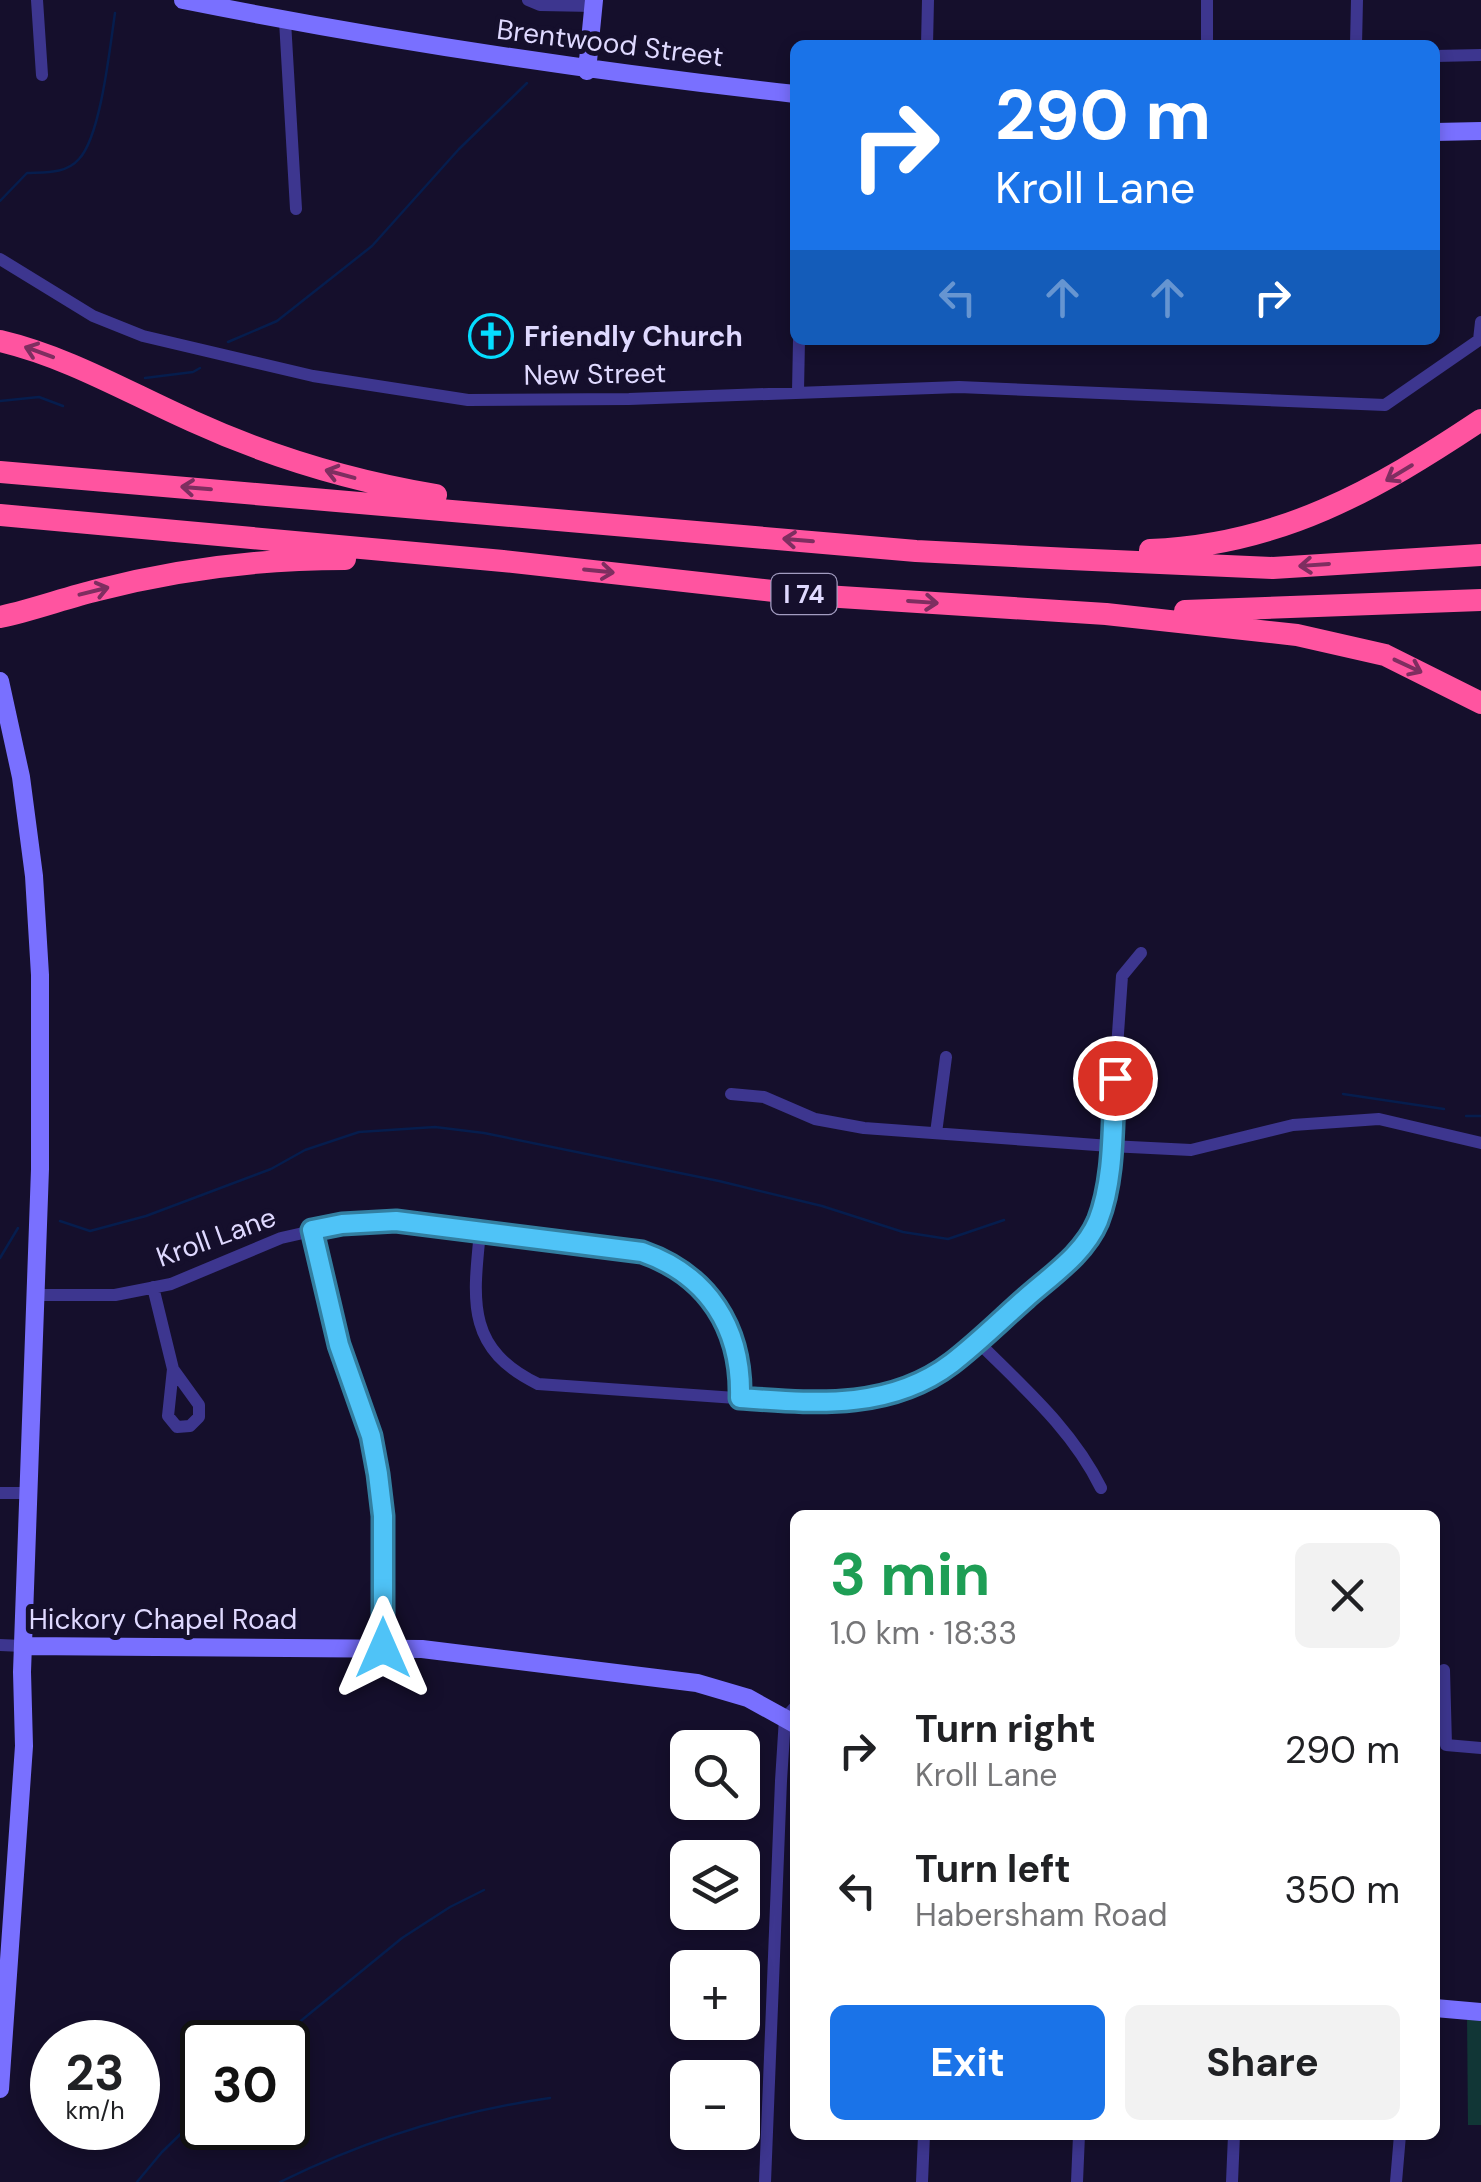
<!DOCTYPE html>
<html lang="en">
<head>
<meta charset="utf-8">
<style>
  :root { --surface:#fff; --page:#f2f2f2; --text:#202124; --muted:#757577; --accent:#1a73e8 }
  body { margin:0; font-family:"DM Sans",sans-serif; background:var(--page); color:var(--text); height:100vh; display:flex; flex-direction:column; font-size:38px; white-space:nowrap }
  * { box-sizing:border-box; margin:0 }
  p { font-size:32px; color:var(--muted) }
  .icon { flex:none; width:55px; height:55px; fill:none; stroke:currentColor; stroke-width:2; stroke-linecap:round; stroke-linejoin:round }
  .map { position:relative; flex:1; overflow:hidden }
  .details { position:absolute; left:790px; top:1510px; width:650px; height:630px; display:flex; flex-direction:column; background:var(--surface); border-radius:15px; box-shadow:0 5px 15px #0003 }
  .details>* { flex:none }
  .guide { position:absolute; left:790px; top:40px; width:650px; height:305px; border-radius:15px; box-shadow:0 5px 15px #0003; background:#1a73e8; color:#fff; overflow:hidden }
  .fabs { position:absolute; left:670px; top:1730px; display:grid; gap:20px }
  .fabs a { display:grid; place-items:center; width:90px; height:90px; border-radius:15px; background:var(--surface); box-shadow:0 5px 15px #0003; font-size:50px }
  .speed { position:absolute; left:30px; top:2020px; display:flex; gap:20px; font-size:50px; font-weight:700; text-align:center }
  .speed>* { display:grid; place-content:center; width:130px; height:130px; border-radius:50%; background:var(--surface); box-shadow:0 5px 15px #0003; line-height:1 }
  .speed small { font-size:25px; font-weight:400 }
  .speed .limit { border:5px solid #111; border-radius:15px; background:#fff; color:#111 }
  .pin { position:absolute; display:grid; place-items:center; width:85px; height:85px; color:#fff; margin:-42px; border:5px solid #fff; border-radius:50%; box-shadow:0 2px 10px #0007 }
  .me { position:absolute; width:110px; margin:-55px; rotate:0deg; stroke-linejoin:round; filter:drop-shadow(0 0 8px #0008) }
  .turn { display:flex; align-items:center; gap:35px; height:210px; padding:0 40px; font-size:45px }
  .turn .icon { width:130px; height:130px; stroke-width:2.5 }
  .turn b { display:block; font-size:70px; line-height:85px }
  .lanes { display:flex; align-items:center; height:95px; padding:0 40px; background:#0003; justify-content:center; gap:50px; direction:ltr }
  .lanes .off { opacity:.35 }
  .round { display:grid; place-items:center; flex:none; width:105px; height:105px; border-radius:15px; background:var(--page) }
  .summary { display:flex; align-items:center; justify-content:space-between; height:170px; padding:0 40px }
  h1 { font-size:60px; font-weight:700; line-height:75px; color:#1e9e55 }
  .button { display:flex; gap:20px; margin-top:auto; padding:20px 40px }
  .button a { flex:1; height:115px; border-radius:15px; background:var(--accent); color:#fff; font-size:40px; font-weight:700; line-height:115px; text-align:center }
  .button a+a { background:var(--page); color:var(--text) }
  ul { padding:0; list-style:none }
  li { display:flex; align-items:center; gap:30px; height:140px; padding:0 40px }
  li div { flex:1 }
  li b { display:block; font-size:38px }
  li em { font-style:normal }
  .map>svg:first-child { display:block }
</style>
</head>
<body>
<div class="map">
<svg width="1481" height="2182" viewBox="0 0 1481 2182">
  <rect width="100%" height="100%" fill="#150f2c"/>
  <path fill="#113636" d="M1467,2016L1481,2018V2125H1468Z"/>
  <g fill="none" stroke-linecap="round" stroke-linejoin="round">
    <path stroke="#061d4d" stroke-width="2.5" d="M0,201L27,173C45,172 66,174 79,159C101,136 110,46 115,13
      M228,342L277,321L372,246L459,149L527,83
      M145,378L193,372L200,368
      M0,401L39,397L63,406
      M1343,1094L1444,1109
      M1466,1116H1481
      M60,1221L90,1231L146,1216L271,1169L305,1150L359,1132L435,1127L484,1133L719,1181L822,1206L903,1232L948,1239L1004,1220
      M0,1258L18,1228
      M275,2042L402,1938L450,1907L484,1890
      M137,2182L162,2152L202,2113
      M280,2182C364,2141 457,2111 550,2098"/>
    <path stroke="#3d368f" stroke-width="12" d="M37,0L42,75
      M528,0L540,5L594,6
      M1207,0V45
      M285,21L296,209
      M927,45L928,0
      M1356,45L1357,0
      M1435,56L1481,55
      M0,259L93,316L143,336L313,376L468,400L629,399L959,387L1385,405L1479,340L1481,322
      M798,391L799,340
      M731,1094L764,1097L815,1119L864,1128L1110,1146L1191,1150L1293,1125L1379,1119L1481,1143
      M936,1133L946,1057
      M313,1230L339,1345L371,1436L378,1474L383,1515V1648
      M480,1232C473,1301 466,1349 538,1384L820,1404L880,1398L921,1382L950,1364L1080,1251L1098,1221L1108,1177L1122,976L1141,953
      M153,1287L173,1369L199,1405V1417L190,1426L177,1427L168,1416L173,1369
      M33,1295H115L171,1284L281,1238L343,1224L396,1221L642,1252C708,1275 742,1328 740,1398
      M977,1341C1023,1387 1072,1429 1101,1488
      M0,1493H28
      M0,1645L23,1646
      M1444,1670L1446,1745
      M1446,1745L1481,1748
      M765,2182L781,1781L785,1718L795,1707
      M922,2182L924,2135
      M1077,2182L1079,2135
      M1232,2182L1234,2135
      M1396,2182L1400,2135"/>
    <path stroke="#7970ff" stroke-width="18" d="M183,0C388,41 587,71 795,94
      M587,71L594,0
      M1435,132L1481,131
      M0,681L21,777L34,876L40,975V1169L22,1672L24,1746L0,2089
      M23,1646L422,1649L697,1683L748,1698L795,1724
      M1435,2008L1481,2012"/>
    <path stroke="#ff54a0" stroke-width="22" d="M0,341C68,357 129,393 192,421C271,457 352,481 436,495
      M0,472L916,551L1070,559L1273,568L1481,555
      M0,515L503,561L809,595L1106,614L1297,635L1385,655L1481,703
      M1150,550C1280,545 1376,490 1481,420
      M1185,611L1481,600
      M0,617C33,610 65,598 98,590C179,569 261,559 345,559"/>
  </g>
  <defs><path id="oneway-shaft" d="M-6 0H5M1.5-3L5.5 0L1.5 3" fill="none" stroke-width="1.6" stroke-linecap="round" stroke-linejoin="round" transform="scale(2.5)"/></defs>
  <g stroke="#7e2e60">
    <use href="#oneway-shaft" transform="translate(39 352) rotate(-160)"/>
    <use href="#oneway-shaft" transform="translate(1399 473) rotate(149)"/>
    <use href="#oneway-shaft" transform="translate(340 474) rotate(-165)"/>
    <use href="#oneway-shaft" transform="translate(196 488) rotate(-175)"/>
    <use href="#oneway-shaft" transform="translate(798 540) rotate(-175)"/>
    <use href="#oneway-shaft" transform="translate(1314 565) rotate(176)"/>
    <use href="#oneway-shaft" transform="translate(599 571) rotate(6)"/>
    <use href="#oneway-shaft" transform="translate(94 591) rotate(-14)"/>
    <use href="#oneway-shaft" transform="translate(923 602) rotate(4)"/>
    <use href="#oneway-shaft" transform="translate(1408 666) rotate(25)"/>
  </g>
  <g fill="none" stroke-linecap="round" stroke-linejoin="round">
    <g stroke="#337fa1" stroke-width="25">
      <path id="route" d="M383,1648V1516L378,1474L371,1436L339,1345L312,1230L342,1224L396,1221L642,1252C708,1275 742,1328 740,1398C813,1403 889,1411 952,1363C978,1343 1001,1320 1026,1298C1052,1275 1084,1254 1098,1221C1115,1178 1112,1123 1115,1078"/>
    </g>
    <use href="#route" stroke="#4fc3f7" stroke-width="18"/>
  </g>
  <defs>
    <g id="church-ring" transform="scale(2.25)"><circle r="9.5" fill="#150f2c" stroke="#05dcff" stroke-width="1.5"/><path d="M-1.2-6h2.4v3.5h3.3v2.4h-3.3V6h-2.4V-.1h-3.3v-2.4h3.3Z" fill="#05dcff"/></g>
  </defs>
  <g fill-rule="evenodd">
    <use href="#church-ring" x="491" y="336"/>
  </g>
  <g text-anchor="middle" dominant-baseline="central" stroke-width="10" stroke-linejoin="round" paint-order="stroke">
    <rect fill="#150f2c" stroke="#a29cc0" stroke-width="2.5" x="771.5" y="574" width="65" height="40" rx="8"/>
    <g font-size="25" font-weight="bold" fill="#dfd9ff">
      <text x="804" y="594">I 74</text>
    </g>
    <g font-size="28" fill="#dfd9ff" stroke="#150f2c">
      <text transform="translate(610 43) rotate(7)">Brentwood Street</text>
      <text transform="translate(595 374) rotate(-1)">New Street</text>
      <text transform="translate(216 1237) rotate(-20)">Kroll Lane</text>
      <text x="163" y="1619">Hickory Chapel Road</text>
    </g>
    <g font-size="28" font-weight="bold" fill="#dfd9ff" stroke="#150f2c" text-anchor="start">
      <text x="524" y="336">Friendly Church</text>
    </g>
  </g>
</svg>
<div class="fabs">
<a><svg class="icon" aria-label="search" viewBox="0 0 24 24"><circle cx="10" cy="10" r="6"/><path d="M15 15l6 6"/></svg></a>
<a><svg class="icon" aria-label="layers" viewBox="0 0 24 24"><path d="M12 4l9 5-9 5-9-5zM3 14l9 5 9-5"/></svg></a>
<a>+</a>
<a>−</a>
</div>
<div class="speed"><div>23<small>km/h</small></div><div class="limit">30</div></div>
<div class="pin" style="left:1115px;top:1078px;background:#d93025"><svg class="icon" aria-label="arrive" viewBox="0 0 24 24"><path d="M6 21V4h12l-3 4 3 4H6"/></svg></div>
<svg class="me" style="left:383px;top:1648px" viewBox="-20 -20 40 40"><path d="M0-17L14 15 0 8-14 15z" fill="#4fc3f7" stroke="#fff" stroke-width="4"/></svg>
<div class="guide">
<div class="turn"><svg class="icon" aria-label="right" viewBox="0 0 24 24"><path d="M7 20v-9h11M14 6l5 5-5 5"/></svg><div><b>290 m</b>Kroll Lane</div></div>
<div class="lanes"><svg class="icon off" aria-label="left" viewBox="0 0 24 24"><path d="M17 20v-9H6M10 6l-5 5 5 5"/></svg><svg class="icon off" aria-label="ahead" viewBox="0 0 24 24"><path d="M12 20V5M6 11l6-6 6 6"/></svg><svg class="icon off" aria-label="ahead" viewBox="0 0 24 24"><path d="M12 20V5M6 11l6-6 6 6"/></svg><svg class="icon" aria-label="right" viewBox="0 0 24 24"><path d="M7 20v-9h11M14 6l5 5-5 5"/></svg></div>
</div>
<section class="details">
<div class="summary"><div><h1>3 min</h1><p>1.0 km · 18:33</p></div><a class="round"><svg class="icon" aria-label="close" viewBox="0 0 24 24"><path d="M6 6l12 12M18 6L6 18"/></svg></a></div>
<ul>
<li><svg class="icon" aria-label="right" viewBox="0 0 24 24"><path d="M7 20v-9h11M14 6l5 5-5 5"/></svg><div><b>Turn right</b><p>Kroll Lane</p></div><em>290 m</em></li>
<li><svg class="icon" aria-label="left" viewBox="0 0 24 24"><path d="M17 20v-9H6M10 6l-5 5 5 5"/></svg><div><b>Turn left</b><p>Habersham Road</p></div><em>350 m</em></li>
</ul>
<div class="button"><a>Exit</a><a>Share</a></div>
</section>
</div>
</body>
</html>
